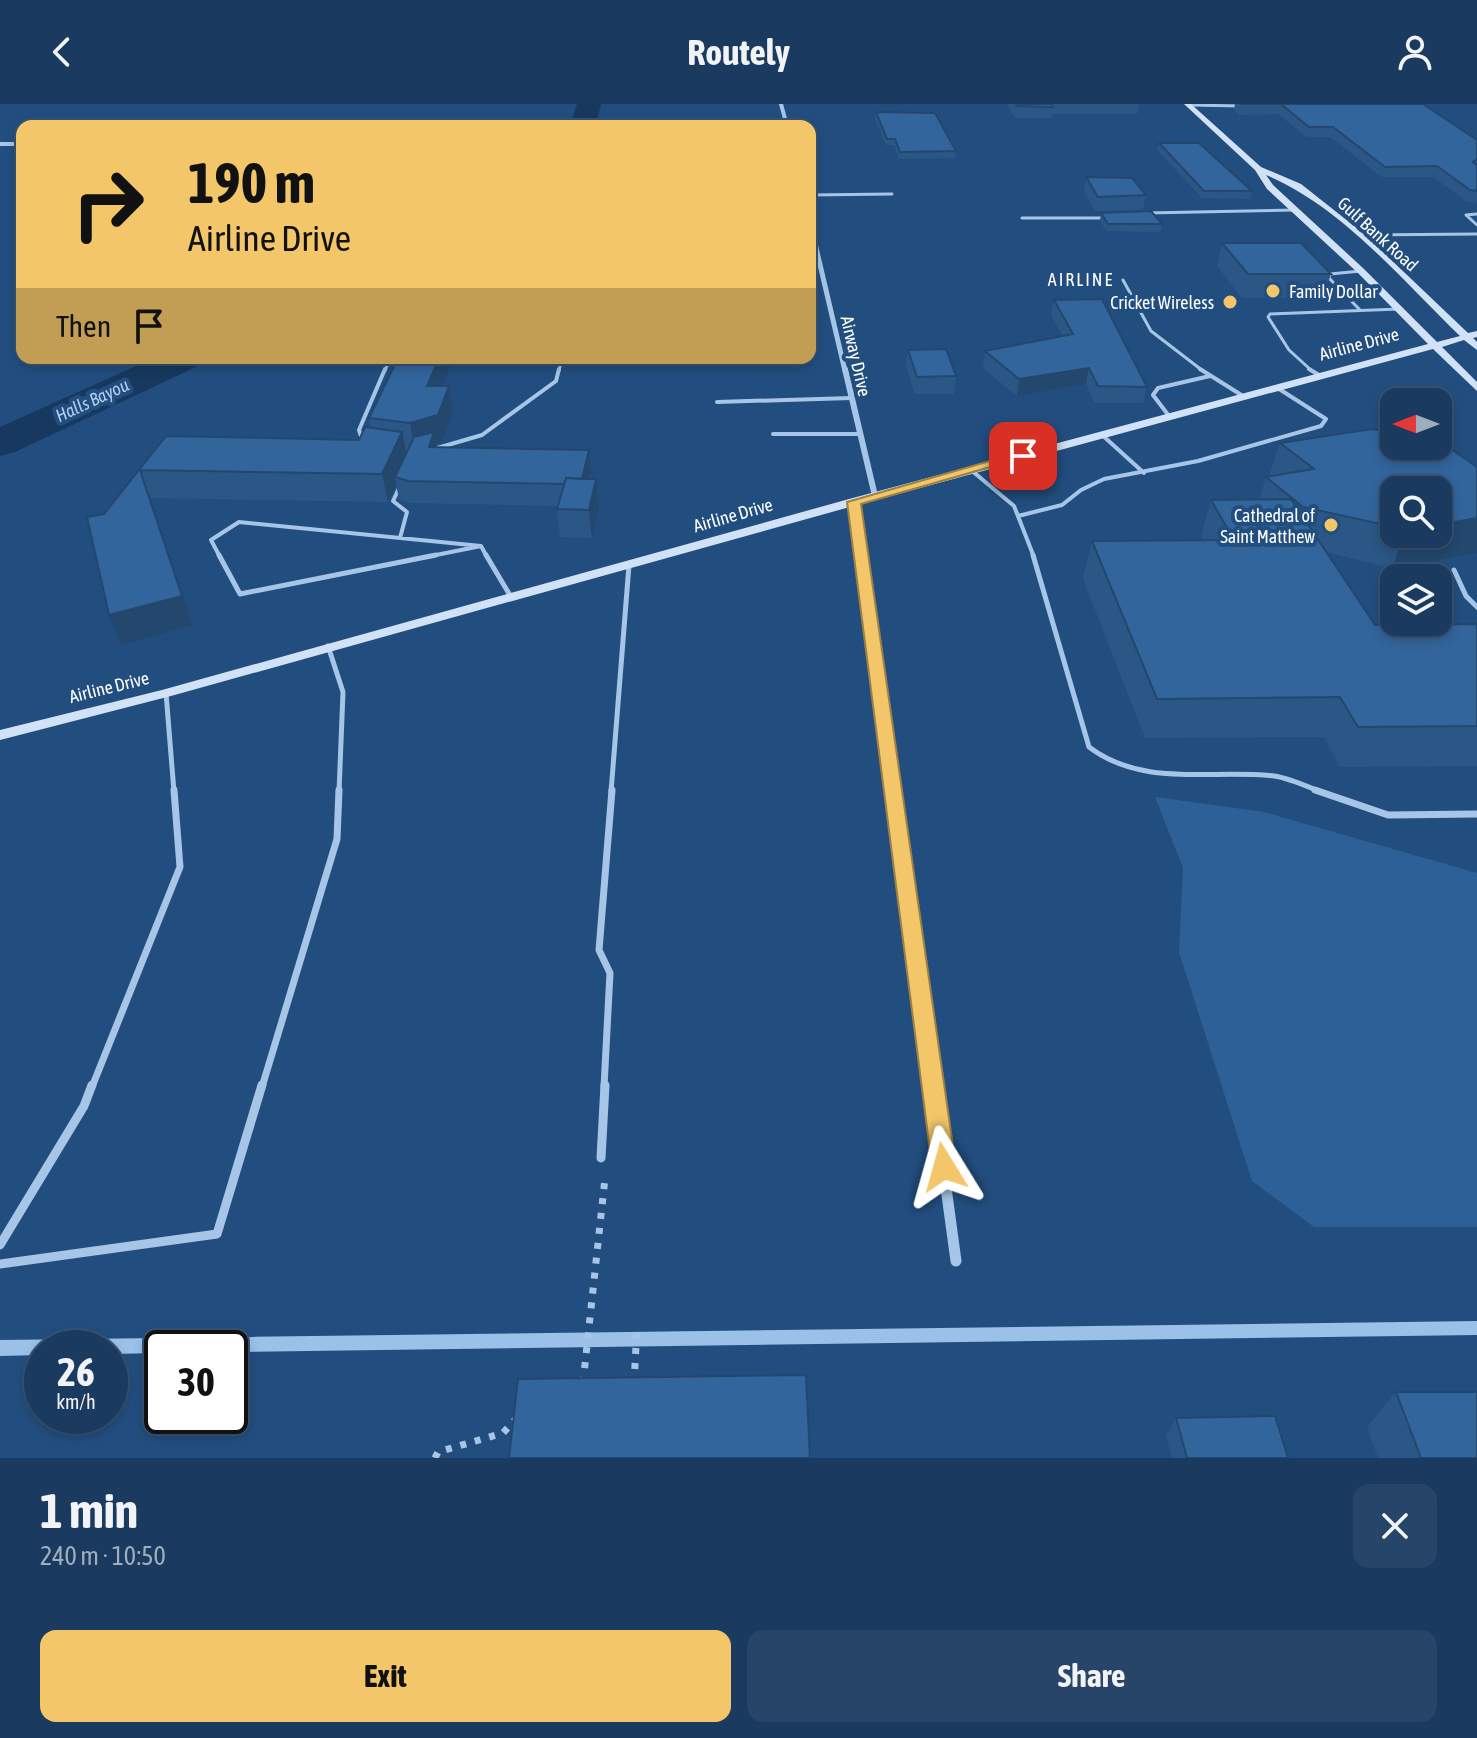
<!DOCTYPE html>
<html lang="en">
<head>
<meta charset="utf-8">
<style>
  :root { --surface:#1a3a5f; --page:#274568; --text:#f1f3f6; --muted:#9fadbd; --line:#385474; --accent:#f2c669 }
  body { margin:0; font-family:"Asap Condensed",sans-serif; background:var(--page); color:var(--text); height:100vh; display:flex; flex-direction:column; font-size:30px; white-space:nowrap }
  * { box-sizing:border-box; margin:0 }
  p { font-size:26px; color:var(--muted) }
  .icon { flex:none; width:44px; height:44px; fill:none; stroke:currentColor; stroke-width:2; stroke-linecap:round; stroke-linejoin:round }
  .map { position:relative; height:1354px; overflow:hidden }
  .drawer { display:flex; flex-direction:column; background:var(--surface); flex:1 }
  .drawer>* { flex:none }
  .top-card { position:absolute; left:16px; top:16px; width:800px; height:244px; border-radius:16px; box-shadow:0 4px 12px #0003,0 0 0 2px var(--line); background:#f2c669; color:#111; overflow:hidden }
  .needle { width:52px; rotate:270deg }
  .fabs { position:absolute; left:1380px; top:284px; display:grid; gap:16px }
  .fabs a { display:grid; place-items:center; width:72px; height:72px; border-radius:16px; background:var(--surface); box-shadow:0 4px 12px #0003,0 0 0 2px var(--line); font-size:40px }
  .speed { position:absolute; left:24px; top:1226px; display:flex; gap:16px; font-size:40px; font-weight:700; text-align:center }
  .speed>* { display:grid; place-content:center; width:104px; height:104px; border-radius:50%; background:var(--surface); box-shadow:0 4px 12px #0003,0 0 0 2px var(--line); line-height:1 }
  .speed small { font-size:20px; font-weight:400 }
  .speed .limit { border:4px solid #111; border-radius:12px; background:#fff; color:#111 }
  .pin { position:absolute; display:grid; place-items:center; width:68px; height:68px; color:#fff; margin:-34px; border-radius:16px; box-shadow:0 4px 12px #0006 }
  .me { position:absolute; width:88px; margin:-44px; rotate:352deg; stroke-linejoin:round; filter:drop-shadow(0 0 6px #0008) }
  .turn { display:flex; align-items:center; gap:28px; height:168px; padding:0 40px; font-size:36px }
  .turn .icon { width:104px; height:104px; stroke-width:2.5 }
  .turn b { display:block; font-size:56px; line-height:68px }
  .then { display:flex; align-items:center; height:76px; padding:0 40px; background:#0003; gap:16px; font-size:30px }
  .round { display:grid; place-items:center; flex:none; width:84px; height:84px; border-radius:16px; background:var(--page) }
  .overview { display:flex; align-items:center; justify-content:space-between; height:136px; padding:0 40px }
  h1 { font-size:48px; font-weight:700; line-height:60px }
  .cta { display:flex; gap:16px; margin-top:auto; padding:16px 40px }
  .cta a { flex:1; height:92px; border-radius:16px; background:var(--accent); color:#111; font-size:32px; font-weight:700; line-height:92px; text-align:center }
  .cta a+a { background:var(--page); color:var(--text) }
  header { display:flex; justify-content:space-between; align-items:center; height:104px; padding:0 40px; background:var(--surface); font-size:36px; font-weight:700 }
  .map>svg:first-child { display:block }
</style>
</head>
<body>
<header><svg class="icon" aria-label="back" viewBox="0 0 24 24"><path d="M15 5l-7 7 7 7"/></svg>Routely<svg class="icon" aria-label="person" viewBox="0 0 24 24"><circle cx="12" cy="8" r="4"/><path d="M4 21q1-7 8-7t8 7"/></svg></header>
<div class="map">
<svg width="1477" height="1354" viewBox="0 0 1477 1354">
  <rect width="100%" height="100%" fill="#224e7f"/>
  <path fill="#2c6097" d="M1155,693L1264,708L1477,769V1123H1314L1252,1077L1179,848L1183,764Z"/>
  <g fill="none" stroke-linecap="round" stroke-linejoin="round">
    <path fill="#9bc1e8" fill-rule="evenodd" d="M1477,1217V1231L230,1248V1244H162V1249L110,1250V1244H42V1251L0,1252V1236Z"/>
    <path fill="#17385f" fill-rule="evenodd" d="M577,0H601L596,22H570Z
      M154,254H204L198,262L15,348L0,352V323Z"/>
    <path stroke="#a7c6e7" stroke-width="7" stroke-dasharray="6 9" stroke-linecap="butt" d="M583,1279L605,1074
      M634,1280L637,1223
      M435,1354L438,1348L503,1329L516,1315"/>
    <path stroke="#a7c6e7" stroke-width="3" d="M1188,1L1241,2
      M810,91L892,90
      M1146,109L1294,106
      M1477,110L1466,111L1477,121
      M1022,114H1107
      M1361,131L1477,130
      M1123,176L1151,227L1203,267
      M1360,206L1329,174L1330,170L1361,167
      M385,267L390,254
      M559,267L562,254
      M1312,267L1289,246L1268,213L1270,210L1399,205"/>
    <path stroke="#a7c6e7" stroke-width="4" d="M1200,265L1243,292
      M1309,265L1319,271
      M717,298L851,294
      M1169,312L1153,291L1158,284L1210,272
      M773,330H860
      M1101,330L1144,369
      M363,338L359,326L385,265
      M434,345L482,331L556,277L559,265
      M971,366L1014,402L1034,453
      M400,382L393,397L407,408L400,434
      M1018,412L1062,401L1081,386L1104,375L1198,357L1321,322L1326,315L1276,283
      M481,442L487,453
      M220,453L211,436L239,418L481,442
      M426,453L481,442"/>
    <path stroke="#a7c6e7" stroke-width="5" d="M219,451L240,490L436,451
      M486,451L511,493
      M1033,451L1089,643C1143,684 1212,665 1274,672C1289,674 1306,682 1321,688
      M1454,466L1466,492L1477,503
      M328,542L343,588L339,688
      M166,589L174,688
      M611,688L629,461"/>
    <path stroke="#a7c6e7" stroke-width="7" d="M1315,686L1388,711L1477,710
      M92,983L180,763L174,686
      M262,983L337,735L339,686
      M604,983L610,869L599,846L612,686"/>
    <path stroke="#a7c6e7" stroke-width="9" d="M601,1054L605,981
      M0,1141L84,1002L92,981
      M0,1160L217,1130L262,981"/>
    <path stroke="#a7c6e7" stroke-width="4" d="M781,0L787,22
      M0,40H22"/>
    <path stroke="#a7c6e7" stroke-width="5" d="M810,118L845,267"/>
    <path stroke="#a7c6e7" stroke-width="6" d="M845,265L875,392
      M853,398L860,453"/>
    <path stroke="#a7c6e7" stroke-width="7" d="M860,451L892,688"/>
    <path stroke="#a7c6e7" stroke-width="9" d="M892,686L932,983"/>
    <path stroke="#a7c6e7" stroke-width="11" d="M932,981L956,1157"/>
    <path fill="#d1e2f6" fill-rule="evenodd" d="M1184,0H1191L1261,63L1301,80L1363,129L1468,229L1477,227V233L1473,234L1477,238V246L1464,236L1442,243L1477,278V287L1433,245L857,401L171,592L0,636V626L162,586L849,395L1428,240L1358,169L1267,85L1255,66ZM1266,71C1342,103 1401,175 1460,232L1437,238L1364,165L1273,81Z"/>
  </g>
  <path fill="#2b5786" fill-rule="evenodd" d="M1007,0H1139L1137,10H1052L1051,14H1015Z
    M1235,0H1423L1477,36V99L1466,97L1433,73H1382L1330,33H1307L1278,10L1239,11L1234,6Z
    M876,8L956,47L955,54L899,55L894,41H886L875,15Z
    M1159,39L1252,87L1250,95L1202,94L1157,46Z
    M1086,73L1146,91L1143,106L1095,107L1084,88Z
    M1101,109L1162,120L1160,128L1106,127L1100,116Z
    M1222,139L1331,170L1323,194H1242L1217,162Z
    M1054,196L1147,283L1143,299H1094L1086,280L1017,292L983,264L985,247L1063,232L1051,211Z
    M908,246L956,272L954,290H915L906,263Z
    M398,254H453L442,282H449L453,308L442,338L436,339L437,343L591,368L590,375H596L599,403L592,434L560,433L557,405L558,402L412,399L399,396L396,380L388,398L149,394L193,521L121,541L104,410L166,332L359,336L371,324L369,314Z
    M1372,325L1394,329V342H1438V338L1442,339L1477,363V449L1392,464L1326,448L1375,521L1477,520V662L1340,663L1324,633L1145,634L1083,475L1092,437L1203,436L1201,433L1211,396H1259L1266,373L1269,372L1280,339ZM1394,386H1438V430H1394Z
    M1396,1288L1477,1354H1378L1367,1323Z
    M1176,1314L1288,1354H1172L1166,1332Z"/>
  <path fill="#23476d" d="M439,254L453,255L432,308L427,282Z
    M1089,264L1086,280L1017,292L1019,275Z
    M449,282L453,308L442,338L436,339L438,349L433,365L415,346L410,319Z
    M402,328L408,355L395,373L396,380L388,398L382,370Z
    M589,346L591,368L582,402L580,380Z
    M140,366L193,521L121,541L109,511Z
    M596,375L599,403L592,434L589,406Z
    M1477,414V449L1392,464L1405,430H1438V421Z"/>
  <path fill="#32659c" stroke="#23476d" stroke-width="2" d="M1016,0H1051L1053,3L1017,2Z
    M1240,0H1423L1477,36V55L1473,58L1477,61V87L1470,86L1437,62L1385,63L1333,23H1309L1281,0Z
    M876,8L935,9L956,47L900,48L895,35H887Z
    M1159,39H1199L1252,87H1204Z
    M1086,73L1132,74L1146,91L1098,93Z
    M1151,107L1162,120H1108L1101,109Z
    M1222,139H1301L1331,170H1248Z
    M1102,195L1147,283L1098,282L1089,264L1019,275L985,247L1073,230L1054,196Z
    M946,245L956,272L917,273L908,246Z
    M398,254H439L427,282H449L438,311L410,319L369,314Z
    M365,323L402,328L382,370L140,366L182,492L109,511L87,413L104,410L166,332L359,336Z
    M1372,325L1394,329V342H1438V338L1442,339L1477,363V414L1438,421V386H1394V423L1303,403L1266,373L1314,365L1280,339Z
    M434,328L429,343L589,346L582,375L566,374L564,380L408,377L395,373L414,333Z
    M566,374L596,375L589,406L557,405Z
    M1291,395L1375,521L1477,520V622L1358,623L1340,593L1157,595L1092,437L1234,436L1211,396Z
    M806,1271L810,1354H509L518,1275Z
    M1396,1288H1477V1354H1421Z
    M1275,1312L1288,1354H1187L1176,1314Z"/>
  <path fill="#f2c669" stroke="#9d8144" stroke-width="2" d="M1018,349L1029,352L861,400L956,1063L952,1070L944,1074L935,1070L932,1063L847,398Z"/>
  <g fill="#f2c669" stroke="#224e7f" stroke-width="3">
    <circle cx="1273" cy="187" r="8"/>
    <circle cx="1230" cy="198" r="8"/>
    <circle cx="1331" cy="421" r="8"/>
  </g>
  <g text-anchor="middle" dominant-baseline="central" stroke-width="8" stroke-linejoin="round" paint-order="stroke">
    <g font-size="18" fill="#fff" stroke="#224e7f">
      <text transform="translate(1378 130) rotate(42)">Gulf Bank Road</text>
      <text transform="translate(1359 240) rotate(-15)">Airline Drive</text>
      <text transform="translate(856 252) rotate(77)">Airway Drive</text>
      <text transform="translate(733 411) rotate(-16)">Airline Drive</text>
      <text transform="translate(109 583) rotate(-14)">Airline Drive</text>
    </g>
    <g font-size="18" letter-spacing="2" fill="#fff" stroke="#224e7f">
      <text x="1081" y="175">AIRLINE</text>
    </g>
    <g font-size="18" fill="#fff" stroke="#224e7f" text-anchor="end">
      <text x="1289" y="187" text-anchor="start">Family Dollar</text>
      <text x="1214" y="198">Cricket Wireless</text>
      <text x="1315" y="411">Cathedral of<tspan x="1315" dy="21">Saint Matthew</tspan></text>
    </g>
    <g font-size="18" font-style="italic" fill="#b2d0ee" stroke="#224e7f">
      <text transform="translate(92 296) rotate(-25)">Halls Bayou</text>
    </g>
  </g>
</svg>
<div class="fabs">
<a><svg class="needle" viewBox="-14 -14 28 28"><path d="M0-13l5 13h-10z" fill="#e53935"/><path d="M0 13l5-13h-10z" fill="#9fadbd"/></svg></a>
<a><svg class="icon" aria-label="search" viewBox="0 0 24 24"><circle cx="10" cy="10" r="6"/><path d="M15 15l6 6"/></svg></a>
<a><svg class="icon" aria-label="layers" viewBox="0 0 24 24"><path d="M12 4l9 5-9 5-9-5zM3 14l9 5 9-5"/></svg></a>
</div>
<div class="speed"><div>26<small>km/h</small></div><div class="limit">30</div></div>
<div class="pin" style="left:1023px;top:352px;background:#d93025"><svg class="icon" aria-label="arrive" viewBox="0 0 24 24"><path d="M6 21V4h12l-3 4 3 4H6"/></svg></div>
<svg class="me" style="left:944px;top:1063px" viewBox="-20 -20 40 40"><path d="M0-17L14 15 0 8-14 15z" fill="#f2c669" stroke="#fff" stroke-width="4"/></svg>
<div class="top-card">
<div class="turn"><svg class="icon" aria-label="right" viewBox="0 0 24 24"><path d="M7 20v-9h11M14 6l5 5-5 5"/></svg><div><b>190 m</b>Airline Drive</div></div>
<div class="then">Then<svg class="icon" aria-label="arrive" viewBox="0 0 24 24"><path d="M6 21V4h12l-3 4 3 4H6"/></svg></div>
</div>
</div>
<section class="drawer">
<div class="overview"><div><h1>1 min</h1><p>240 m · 10:50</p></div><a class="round"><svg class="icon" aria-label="close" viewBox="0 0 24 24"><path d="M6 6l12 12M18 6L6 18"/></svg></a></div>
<div class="cta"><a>Exit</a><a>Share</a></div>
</section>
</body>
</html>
